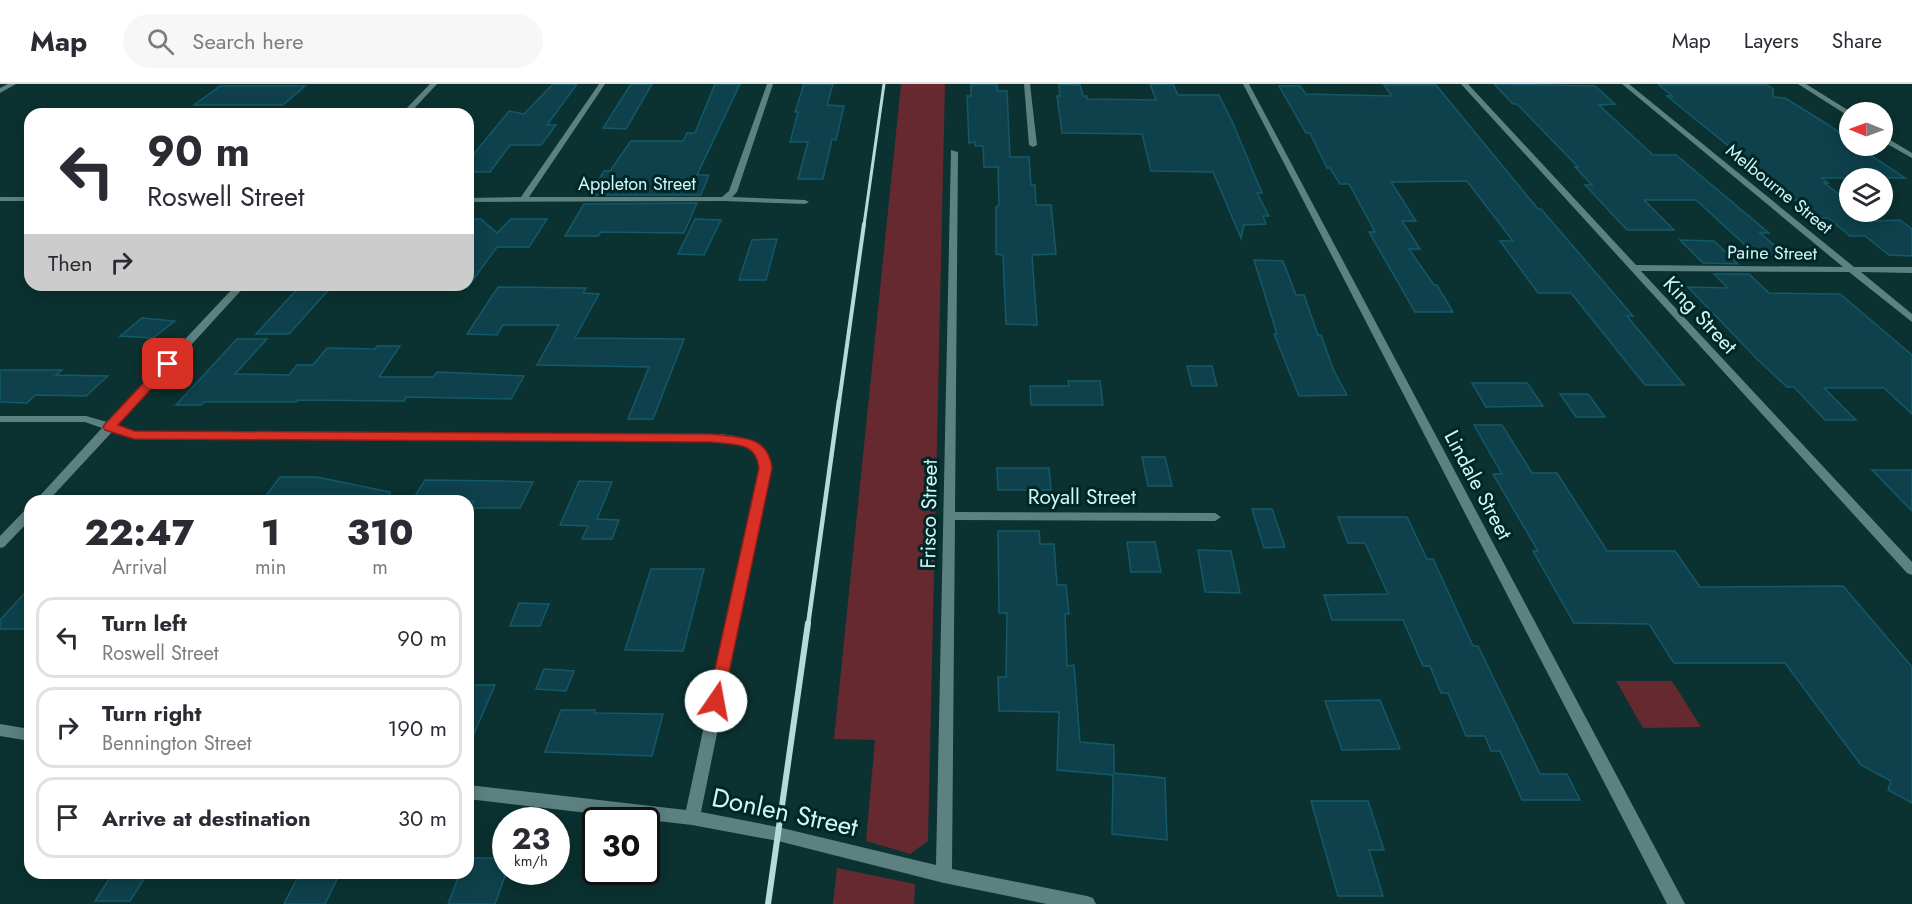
<!DOCTYPE html>
<html lang="en">
<head>
<meta charset="utf-8">
<style>
  :root { --surface:#fff; --page:#f7f7f7; --text:#2b2b33; --muted:#7c7c81; --line:#e1e1e2 }
  body { margin:0; font-family:Jost,sans-serif; background:var(--page); color:var(--text); height:100vh; display:flex; flex-direction:column; font-size:22px; white-space:nowrap }
  * { box-sizing:border-box; margin:0 }
  p { font-size:20px; color:var(--muted) }
  .icon { flex:none; width:33px; height:33px; fill:none; stroke:currentColor; stroke-width:2; stroke-linecap:round; stroke-linejoin:round }
  .map { position:relative; flex:1; overflow:hidden }
  .details { position:absolute; left:24px; top:411px; width:450px; height:384px; display:flex; flex-direction:column; background:var(--surface); border-radius:18px; box-shadow:0 3px 15px #0003 }
  .details>* { flex:none }
  .top-card { position:absolute; left:24px; top:24px; width:450px; height:183px; border-radius:18px; box-shadow:0 3px 15px #0003; background:#fff; color:var(--text); overflow:hidden }
  .needle { width:39px; rotate:271deg }
  .buttons { position:absolute; left:1839px; top:18px; display:grid; gap:12px }
  .buttons a { display:grid; place-items:center; width:54px; height:54px; border-radius:50%; background:var(--surface); box-shadow:0 3px 15px #0003; font-size:30px }
  .speed { position:absolute; left:492px; top:723px; display:flex; gap:12px; font-size:30px; font-weight:700; text-align:center }
  .speed>* { display:grid; place-content:center; width:78px; height:78px; border-radius:50%; background:var(--surface); box-shadow:0 3px 15px #0003; line-height:1 }
  .speed small { font-size:15px; font-weight:400 }
  .speed .limit { border:3px solid #111; border-radius:9px; background:#fff; color:#111 }
  .pin { position:absolute; display:grid; place-items:center; width:51px; height:51px; color:#fff; margin:-26px; border-radius:12px; box-shadow:0 3px 9px #0006 }
  .me { position:absolute; width:66px; margin:-33px; rotate:12deg; stroke-linejoin:round; filter:drop-shadow(0 0 4px #0008) }
  .turn { display:flex; align-items:center; gap:21px; height:126px; padding:0 24px; font-size:27px }
  .turn .icon { width:78px; height:78px; stroke-width:2.5 }
  .turn b { display:block; font-size:42px; line-height:51px }
  .then { display:flex; align-items:center; height:57px; padding:0 24px; background:#0003; gap:12px; font-size:22px }
  .eta { display:flex; justify-content:space-evenly; align-items:center; height:102px; text-align:center }
  .eta b { font-size:36px; font-weight:800; line-height:42px }
  ul { padding:0; list-style:none }
  li { display:flex; align-items:center; gap:18px; height:81px; margin:0 12px 9px; padding:0 12px; border:3px solid var(--line); border-radius:18px }
  li div { flex:1 }
  li b { display:block; font-size:22px }
  li em { font-style:normal }
  header { display:flex; align-items:center; gap:36px; box-sizing:border-box; height:84px; padding:0 30px; background:var(--surface); border-bottom:2px solid var(--line) }
  header strong { font-size:28px }
  nav { display:flex; gap:33px; margin-inline-start:auto; font-size:21px }
  .search { width:420px; height:54px; background:var(--page); display:flex; align-items:center; gap:15px; box-sizing:border-box; padding:0 21px; border-radius:33px; color:var(--muted); font-size:22px }
  .map>svg:first-child { display:block }
</style>
</head>
<body>
<header>
<strong>Map</strong>
<div class="search"><svg class="icon" aria-label="search" viewBox="0 0 24 24"><circle cx="10" cy="10" r="6"/><path d="M15 15l6 6"/></svg>Search here</div>
<nav><a>Map</a><a>Layers</a><a>Share</a></nav>
</header>
<div class="map">
<svg width="1912" height="820" viewBox="0 0 1912 820">
  <rect width="100%" height="100%" fill="#0b3131"/>
  <path fill="#66292f" d="M901,0H945L928,757L910,770L866,757L875,656L834,655Z
    M1616,597H1672L1701,643L1643,644Z
    M837,784L915,800L914,820H833Z"/>
  <path fill="#0e414c" stroke="#145969" stroke-width="1.5" d="M553,0H577L547,41H556L541,61H510L490,88H468V77L509,27L524,30Z
    M631,0H652L626,45L603,44Z
    M715,0H740L697,91H709L701,111H590L604,87H610L631,57H683L687,49H695Z
    M804,0H833L827,21L844,22L836,56L832,55L823,95H798L808,58H790L798,28H795Z
    M971,0H997V7H1007L1010,73H1029L1031,101H1035L1036,121H1051L1056,170L1032,171L1037,241L1006,240L1003,171L996,170V123L999,121L998,83H984L983,62H975V58L969,59L967,12H971Z
    M1059,0L1080,1L1083,12H1087V15L1156,16L1150,0H1173L1178,11H1219L1232,37L1262,109H1257L1269,132H1263L1266,140L1244,141L1241,154L1213,88L1151,87L1142,50L1062,49L1057,12H1060Z
    M1494,0L1595,2L1615,20L1599,21L1653,71H1676L1769,149H1760L1786,171H1756L1696,116H1644L1674,146H1627L1585,101H1592L1575,83H1578L1517,20H1513Z
    M1384,1H1436L1538,125H1541L1633,232H1627L1684,301H1645L1571,209H1538L1500,157H1513L1467,97L1391,98L1416,137H1402L1420,165H1409L1434,201H1437L1453,228H1415L1369,148H1375L1349,100H1340L1330,84H1327L1310,49H1306L1279,2H1300L1306,10L1392,12Z
    M1659,1H1767L1773,5V13L1785,14L1827,40L1850,56V62H1857L1905,94H1822L1828,99H1824L1850,118V128H1861L1873,137L1900,136L1912,145V172L1889,171L1865,152H1850L1828,134H1821L1799,116H1795L1667,12H1672Z
    M220,2H305L283,21H194Z
    M697,119L684,149L601,148L598,152H565L584,120Z
    M468,135H481L497,149L511,135H547L529,163H497L468,203Z
    M695,135L721,136L704,171L678,170Z
    M777,155L766,196H739L752,156Z
    M1680,156L1714,157L1738,180L1703,179Z
    M1254,176L1283,177L1296,211H1304L1318,251H1321L1334,287L1347,311L1299,312L1274,250H1277Z
    M1714,190H1749L1769,209L1840,210L1912,271V330L1884,304H1824L1856,336H1825L1794,303H1787L1758,276L1688,203L1728,204Z
    M300,202H332L289,250H256Z
    M498,203L586,204L583,209L599,210L575,254L684,255L653,335H628L649,283L537,281L559,241H503L497,251L467,250Z
    M142,234L175,237L153,254L120,252Z
    M237,255H267L235,290L289,291L297,281H313L327,264L375,265L377,262H400L379,293H433L437,288L524,292L511,315L406,313L404,317L298,316L296,318H204L201,321H176Z
    M1187,282H1212L1217,302H1192Z
    M0,286H62L56,291L108,292L86,312L35,311L27,319L0,318Z
    M1068,297H1100L1103,321H1031L1030,302H1069Z
    M1472,299H1527L1543,322L1486,323Z
    M1560,310H1588L1605,333H1576Z
    M1474,341H1502L1532,389H1557L1607,467H1675L1700,503L1843,502L1912,583V719L1888,706L1891,697L1861,681L1785,579H1674L1649,540L1574,539L1533,467H1538L1493,390H1502Z
    M1142,373H1165L1172,402H1148Z
    M997,384H1049L1051,406H998Z
    M1872,386H1912V427Z
    M280,393H317L390,408L389,417H262Z
    M425,396L502,397L533,398L520,424H471L474,417H412Z
    M579,397L612,398L597,435L619,436L612,455H582L588,442L560,441Z
    M1252,425H1272L1285,463L1264,464Z
    M1338,433H1407L1427,475H1433L1473,562H1478L1540,690H1567L1580,716H1522L1500,667H1491L1485,652H1466L1448,609H1441L1430,582H1423L1403,536H1332L1324,511L1388,510L1365,459H1348Z
    M998,447H1039L1040,460H1054L1057,501H1066L1069,530H1065L1067,582L1074,581L1080,658L1114,661V689L1165,694L1167,756L1112,750L1113,691L1057,686L1059,628L999,627L998,593H1006L1007,529H999Z
    M1127,458H1155L1161,488H1131Z
    M1198,466L1231,467L1240,509L1205,508Z
    M651,485H704L683,567L625,566Z
    M30,503V545H0V536Z
    M519,519L549,520L540,542H510Z
    M544,585L574,587L566,607L536,605Z
    M468,601H495L468,664Z
    M1380,616L1400,665L1342,666L1325,617Z
    M561,626H595V629L663,630L652,672L545,668Z
    M1311,717H1368L1384,766H1369L1383,812H1338Z
    M468,774H506V789L495,820H448L460,789H468Z
    M113,789H148L130,817H95Z
    M300,789H340L325,820H284Z"/>
  <g fill="none" stroke-linecap="round" stroke-linejoin="round">
    <path fill="#5d8181" fill-rule="evenodd" d="M8,0H16L0,9V4Z
      M430,0H437L409,30H401Z
      M599,0H605L529,113H722L729,107L767,0H773L737,108L732,113L805,116L809,118L805,120L724,117L468,118V114L521,113Z
      M1024,0H1030L1037,61L1033,63L1029,61Z
      M1243,0H1249L1685,820H1667Z
      M1461,0H1468L1636,181L1843,183L1622,0H1629L1854,183H1912V189L1861,188L1912,230V238L1849,188L1641,187L1912,478V491L1907,489Z
      M1798,0H1806L1851,28L1850,33Z
      M1882,51L1912,69V74L1882,57Z
      M951,66L958,68L955,428L1215,429L1221,433L1215,437L955,436L952,785L1087,812L1093,814L1096,820H1047L944,799L778,757L692,741L468,715V701L686,726L759,384C755,360 742,360 721,358L133,355L112,348L48,417H35L102,344L85,338H0V332H86L107,338L236,201H246L117,342L134,347L721,350C747,354 765,355 771,384L701,728L778,743L936,781Z
      M0,113H30V117H0Z
      M30,424V436L4,463L0,464V452L26,425Z
      M0,640L30,645V657L0,652Z"/>
    <path stroke="#b7d9d9" stroke-width="3" d="M864,141L884,0"/>
    <path stroke="#b7d9d9" stroke-width="4" d="M839,318L864,140"/>
    <path stroke="#b7d9d9" stroke-width="4.5" d="M808,541L839,317"/>
    <path stroke="#b7d9d9" stroke-width="6" d="M768,820L808,539"/>
  </g>
  <path fill="#d93025" stroke="#8d1f18" stroke-width="1.5" d="M168,276L172,277V282L118,341L134,347L711,350C739,354 768,350 772,384L722,622L716,624L710,622L708,617L759,384C756,357 734,361 711,358L134,355L105,346L103,343L105,340L164,277Z"/>
  <g text-anchor="middle" dominant-baseline="central" stroke-width="6" stroke-linejoin="round" paint-order="stroke">
    <g font-size="18" fill="#d4f5f5" stroke="#002727">
      <text x="637" y="100">Appleton Street</text>
      <text transform="translate(1779 105) rotate(39)">Melbourne Street</text>
      <text transform="translate(1772 169) rotate(1)">Paine Street</text>
    </g>
    <g font-size="21" fill="#d4f5f5" stroke="#002727">
      <text transform="translate(1700 231) rotate(47)">King Street</text>
      <text transform="translate(1478 401) rotate(62)">Lindale Street</text>
      <text x="1082" y="413">Royall Street</text>
      <text transform="translate(929 430) rotate(-89)">Frisco Street</text>
    </g>
    <g font-size="26" fill="#d4f5f5" stroke="#002727">
      <text transform="translate(785 728) rotate(12)">Donlen Street</text>
    </g>
  </g>
</svg>
<div class="buttons">
<a><svg class="needle" viewBox="-14 -14 28 28"><path d="M0-13l5 13h-10z" fill="#e53935"/><path d="M0 13l5-13h-10z" fill="#7c7c81"/></svg></a>
<a><svg class="icon" aria-label="layers" viewBox="0 0 24 24"><path d="M12 4l9 5-9 5-9-5zM3 14l9 5 9-5"/></svg></a>
</div>
<div class="speed"><div>23<small>km/h</small></div><div class="limit">30</div></div>
<div class="pin" style="left:168px;top:280px;background:#d93025"><svg class="icon" aria-label="arrive" viewBox="0 0 24 24"><path d="M6 21V4h12l-3 4 3 4H6"/></svg></div>
<svg class="me" style="left:716px;top:617px" viewBox="-20 -20 40 40"><circle r="19" fill="#fff"/><path d="M0-13L10 11 0 6-10 11z" fill="#d93025"/></svg>
<div class="top-card">
<div class="turn"><svg class="icon" aria-label="left" viewBox="0 0 24 24"><path d="M17 20v-9H6M10 6l-5 5 5 5"/></svg><div><b>90 m</b>Roswell Street</div></div>
<div class="then">Then<svg class="icon" aria-label="right" viewBox="0 0 24 24"><path d="M7 20v-9h11M14 6l5 5-5 5"/></svg></div>
</div>
<section class="details">
<div class="eta">
<div><b>22:47</b><p>Arrival</p></div>
<div><b>1</b><p>min</p></div>
<div><b>310</b><p>m</p></div>
</div>
<ul>
<li><svg class="icon" aria-label="left" viewBox="0 0 24 24"><path d="M17 20v-9H6M10 6l-5 5 5 5"/></svg><div><b>Turn left</b><p>Roswell Street</p></div><em>90 m</em></li>
<li><svg class="icon" aria-label="right" viewBox="0 0 24 24"><path d="M7 20v-9h11M14 6l5 5-5 5"/></svg><div><b>Turn right</b><p>Bennington Street</p></div><em>190 m</em></li>
<li><svg class="icon" aria-label="arrive" viewBox="0 0 24 24"><path d="M6 21V4h12l-3 4 3 4H6"/></svg><div><b>Arrive at destination</b></div><em>30 m</em></li>
</ul>
</section>
</div>
</body>
</html>
